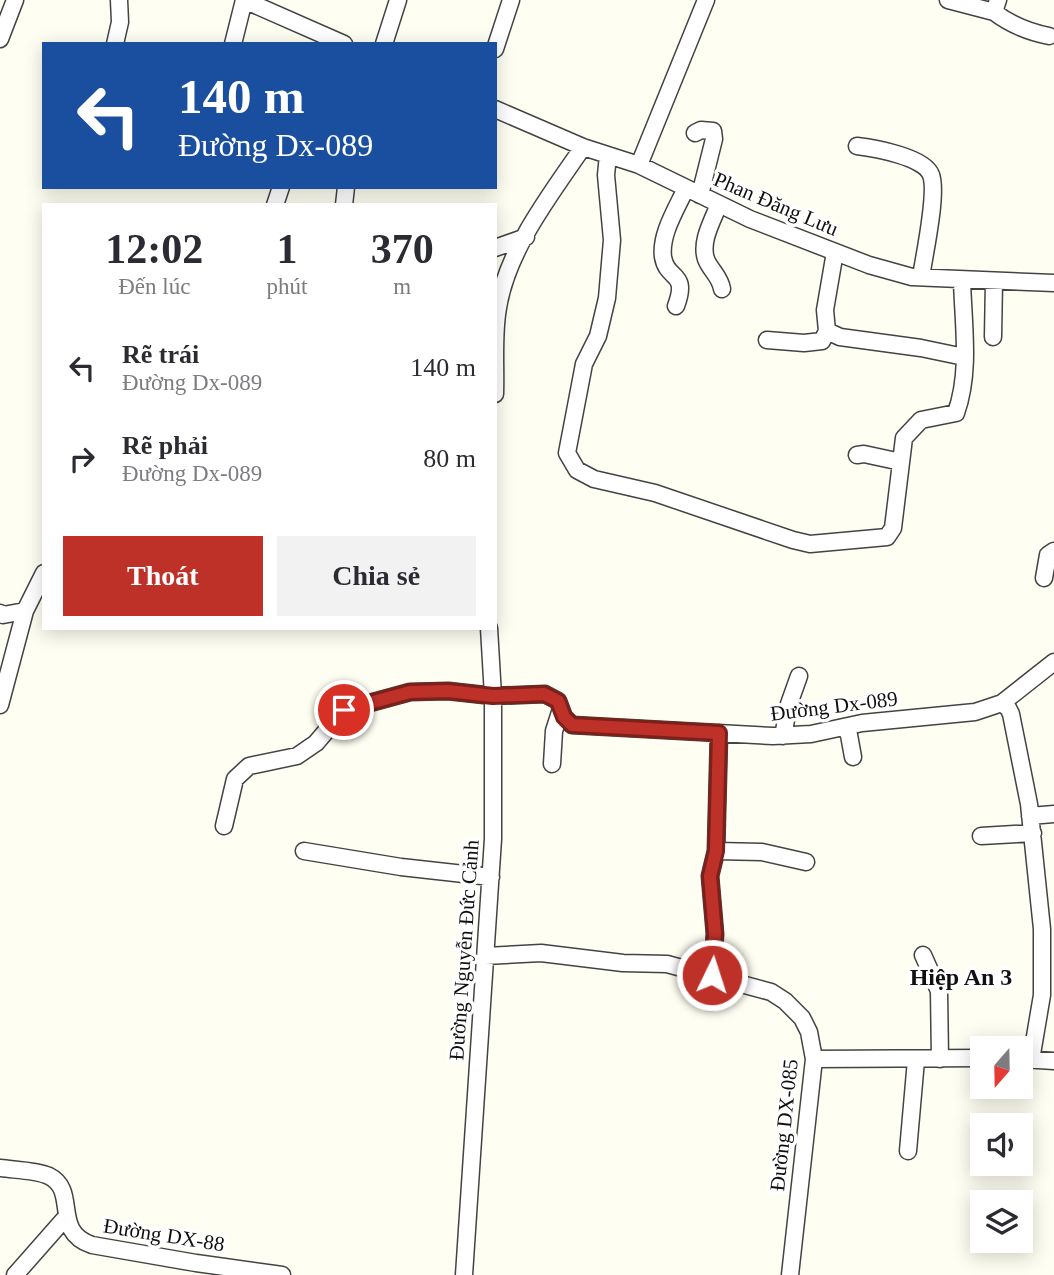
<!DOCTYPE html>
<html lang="vi">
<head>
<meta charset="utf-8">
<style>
  :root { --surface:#fff; --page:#f2f2f3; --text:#2b2b33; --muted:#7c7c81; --accent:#be3129 }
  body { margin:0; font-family:"Times New Roman",serif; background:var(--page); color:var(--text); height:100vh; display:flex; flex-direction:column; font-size:26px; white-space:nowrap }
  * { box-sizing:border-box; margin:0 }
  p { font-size:23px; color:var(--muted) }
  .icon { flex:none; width:38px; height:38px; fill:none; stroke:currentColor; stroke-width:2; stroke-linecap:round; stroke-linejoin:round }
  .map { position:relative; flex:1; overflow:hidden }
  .details { position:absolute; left:42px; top:203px; width:455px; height:427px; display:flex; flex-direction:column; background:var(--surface); border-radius:0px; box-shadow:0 4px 18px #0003 }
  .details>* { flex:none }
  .top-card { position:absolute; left:42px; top:42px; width:455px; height:147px; border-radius:0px; box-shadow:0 4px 18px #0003; background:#1a4fa0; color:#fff; overflow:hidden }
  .needle { width:46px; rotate:200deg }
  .tools { position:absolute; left:970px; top:1036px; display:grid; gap:14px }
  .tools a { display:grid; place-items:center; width:63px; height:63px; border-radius:0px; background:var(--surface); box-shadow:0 4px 18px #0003; font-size:35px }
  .pin { position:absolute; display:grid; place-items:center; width:60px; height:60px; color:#fff; margin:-30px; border:4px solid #fff; border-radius:50%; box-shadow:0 2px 7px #0007 }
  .me { position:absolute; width:77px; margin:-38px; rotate:4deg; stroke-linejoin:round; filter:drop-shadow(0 0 5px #0008) }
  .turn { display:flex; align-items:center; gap:24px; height:147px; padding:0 21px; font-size:32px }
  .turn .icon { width:91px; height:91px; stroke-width:2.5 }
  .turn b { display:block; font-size:49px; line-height:60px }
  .eta { display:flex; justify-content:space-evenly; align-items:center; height:119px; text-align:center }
  .eta b { font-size:42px; font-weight:700; line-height:49px }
  .primary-button { display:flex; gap:14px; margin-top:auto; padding:14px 21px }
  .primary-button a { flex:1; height:80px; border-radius:0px; background:var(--accent); color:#fff; font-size:28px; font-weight:700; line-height:80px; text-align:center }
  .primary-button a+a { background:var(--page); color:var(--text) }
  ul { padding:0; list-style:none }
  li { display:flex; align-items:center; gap:21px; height:91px; padding:0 21px }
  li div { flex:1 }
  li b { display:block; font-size:26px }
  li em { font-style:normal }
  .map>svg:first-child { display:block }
</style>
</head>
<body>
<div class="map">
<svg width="1054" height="1275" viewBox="0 0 1054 1275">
  <rect width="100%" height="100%" fill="#fffef2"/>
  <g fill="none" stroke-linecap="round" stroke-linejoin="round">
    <g stroke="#434343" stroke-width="19">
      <path id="minor" d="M244,0L344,44
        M948,0L994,12
        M998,0L994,12C1011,25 1029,32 1049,36
        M0,39L15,0
        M115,44L120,22L119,0
        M233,44L244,0
        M384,44L398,0
        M495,49L511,0
        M495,109L583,147L639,165L750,219L869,265L912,277L1054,283
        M695,133L701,130L713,131L714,139L700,195
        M857,146C874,148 925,157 931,175C938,193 924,256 921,277
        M608,155L606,175L612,240L607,298L598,336L584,364L567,453L577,470L594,479L655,493L793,540L810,544L887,537L893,528L904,438L921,420L956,413C971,371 963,323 962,280
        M639,165L706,0
        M719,204C713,220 700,241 706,259C710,270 720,276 722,289
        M275,205L281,187
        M344,205L346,187
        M495,248L526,237
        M676,306C689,271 667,281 663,257C660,234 677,208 686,188
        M827,331L840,337L921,348L964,357
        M993,337L994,281
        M767,340L804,343L822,341L827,331L825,310L835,252
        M495,394C496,366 493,335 498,308C507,250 551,194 583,147
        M857,455L864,454L901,462
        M1044,578L1048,555L1054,551
        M0,613L3,615L25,611
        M1002,703L1008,708L1011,714L1029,804L1042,929V995L1031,1060
        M0,705L25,611L44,573
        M845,727L849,735L853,757
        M783,736L789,704L799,676
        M552,764L554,731L561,709
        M1030,816L1054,814
        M224,826L235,779L249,766L297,756L316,743L344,710L410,692L448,691L493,696L545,694L558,701L564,717L572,725L773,736L811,734L862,723L975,712L1002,703L1054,662
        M981,836L1033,833
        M304,851L401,867L491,877
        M716,851L762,852L806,862
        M923,955L939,991L940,1059
        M485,956L541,953L623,963L667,964L771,992L785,1001L802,1018L809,1032L814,1059L790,1275
        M712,975L715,934L710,876L716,851L719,733
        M814,1059L982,1058
        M1022,1059L1054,1061
        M908,1151L916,1060
        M0,1168C14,1170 36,1170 49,1176C79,1191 51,1231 92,1245L196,1263L282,1275
        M15,1275L67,1216
        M464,1275L493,839V696L489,628"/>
    </g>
    <use href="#minor" stroke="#fff" stroke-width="16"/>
  </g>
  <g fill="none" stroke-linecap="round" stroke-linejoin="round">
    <g stroke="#7c201b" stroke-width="18">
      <path id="route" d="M344,710L410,692L448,691L493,696L544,694L558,701L564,717L572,725L719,733L716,851L710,876L715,934L712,975"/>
    </g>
    <use href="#route" stroke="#be3129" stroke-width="12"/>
  </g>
  <g text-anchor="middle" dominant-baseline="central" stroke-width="7" stroke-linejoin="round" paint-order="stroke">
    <g font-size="21" fill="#101010" stroke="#fff">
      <text transform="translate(776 204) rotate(23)">Phan Đăng Lưu</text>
      <text transform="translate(834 706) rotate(-7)">Đường Dx-089</text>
      <text transform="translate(464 950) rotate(-86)">Đường Nguyễn Đức Cảnh</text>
      <text transform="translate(784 1125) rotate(-84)">Đường DX-085</text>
      <text transform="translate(164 1235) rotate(9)">Đường DX-88</text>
    </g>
    <g font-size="24" font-weight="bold" fill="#101010" stroke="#fff">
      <text x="961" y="977">Hiệp An 3</text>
    </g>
  </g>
</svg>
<div class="tools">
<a><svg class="needle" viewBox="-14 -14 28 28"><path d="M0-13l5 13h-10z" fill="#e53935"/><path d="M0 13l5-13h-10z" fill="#7c7c81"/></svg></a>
<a><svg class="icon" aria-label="sound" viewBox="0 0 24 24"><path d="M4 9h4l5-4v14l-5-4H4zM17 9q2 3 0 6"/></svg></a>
<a><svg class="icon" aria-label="layers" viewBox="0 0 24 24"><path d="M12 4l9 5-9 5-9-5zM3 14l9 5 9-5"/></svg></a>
</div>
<div class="pin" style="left:344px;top:710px;background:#d93025"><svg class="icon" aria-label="arrive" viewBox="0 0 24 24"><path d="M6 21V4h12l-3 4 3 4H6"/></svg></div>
<svg class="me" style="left:712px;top:975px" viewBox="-20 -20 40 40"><circle r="17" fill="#be3129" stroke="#fff" stroke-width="3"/><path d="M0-11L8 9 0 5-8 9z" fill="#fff"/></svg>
<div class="top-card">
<div class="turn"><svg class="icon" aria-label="left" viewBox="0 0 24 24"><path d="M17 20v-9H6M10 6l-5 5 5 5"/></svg><div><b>140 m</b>Đường Dx-089</div></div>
</div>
<section class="details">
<div class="eta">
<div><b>12:02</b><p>Đến lúc</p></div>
<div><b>1</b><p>phút</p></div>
<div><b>370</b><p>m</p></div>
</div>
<ul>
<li><svg class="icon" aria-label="left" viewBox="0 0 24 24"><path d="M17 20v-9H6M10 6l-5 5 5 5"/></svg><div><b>Rẽ trái</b><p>Đường Dx-089</p></div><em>140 m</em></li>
<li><svg class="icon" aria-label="right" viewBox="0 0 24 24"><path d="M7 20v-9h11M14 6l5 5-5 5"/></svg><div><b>Rẽ phải</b><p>Đường Dx-089</p></div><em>80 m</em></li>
</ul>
<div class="primary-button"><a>Thoát</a><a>Chia sẻ</a></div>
</section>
</div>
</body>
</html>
